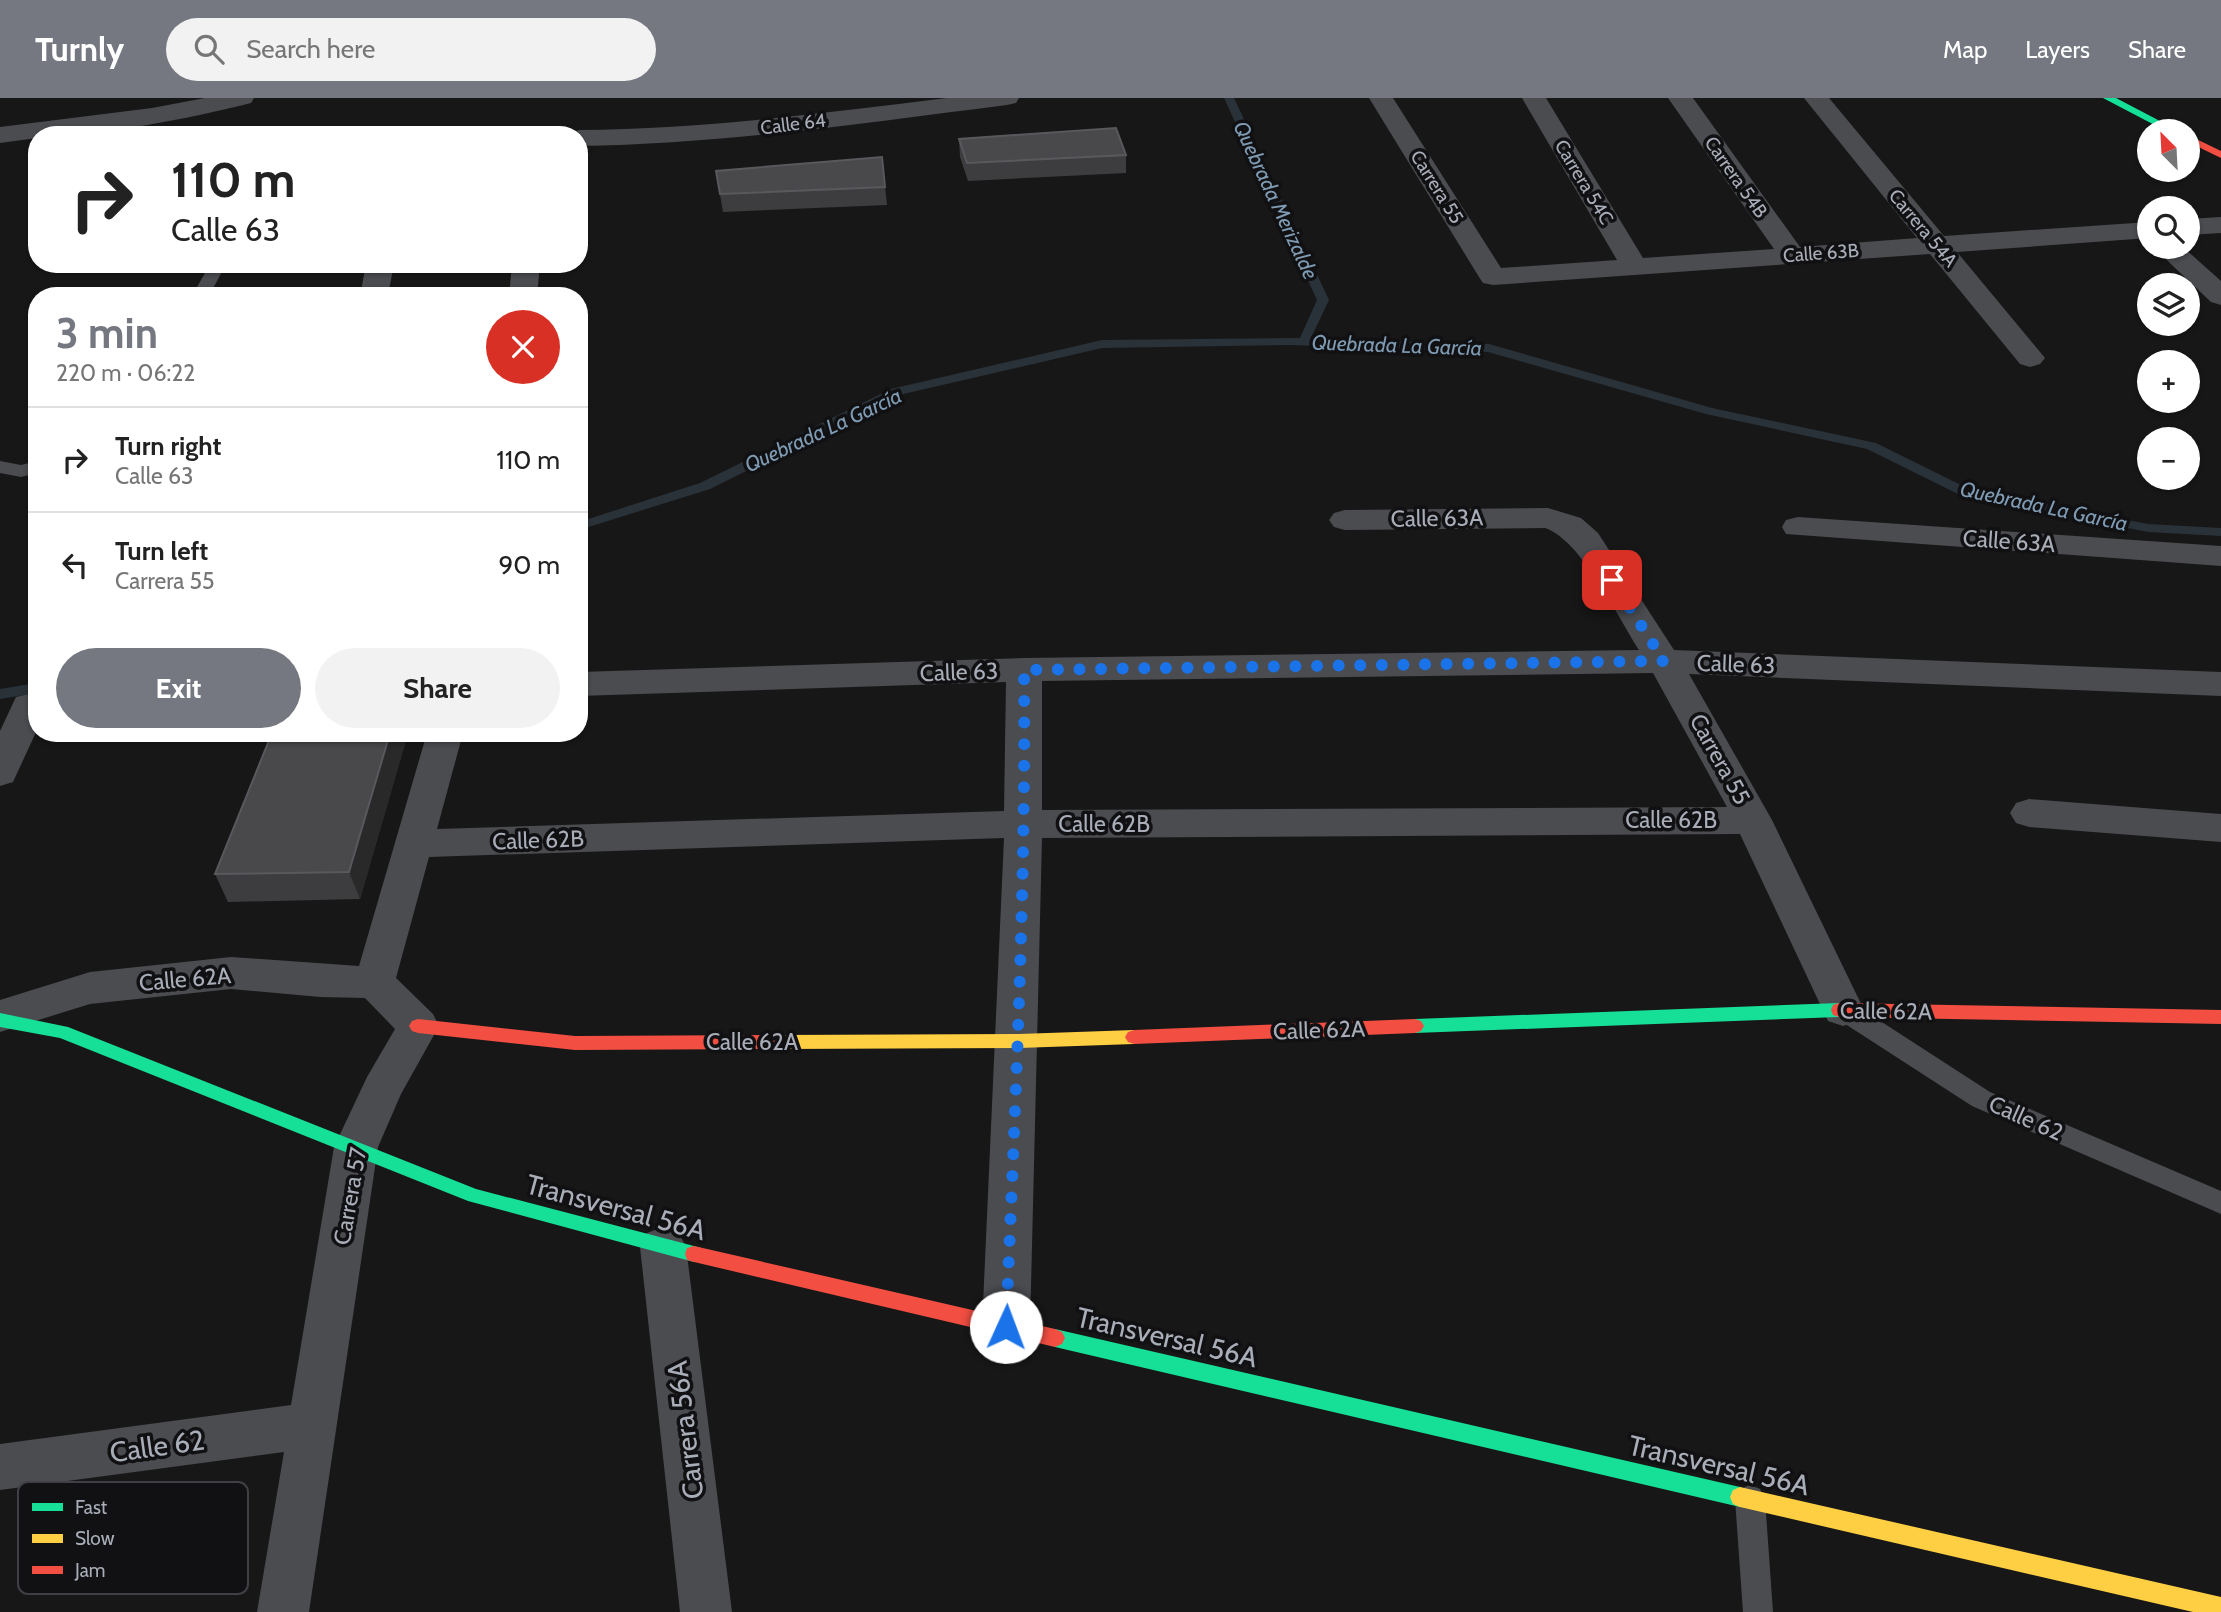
<!DOCTYPE html>
<html lang="en">
<head>
<meta charset="utf-8">
<style>
  :root { --surface:#fff; --page:#f2f2f2; --text:#222; --muted:#767676; --line:#e0e0e0; --accent:#757880 }
  body { margin:0; font-family:Cabin,sans-serif; background:var(--page); color:var(--text); height:100vh; display:flex; flex-direction:column; font-size:26px; white-space:nowrap }
  * { box-sizing:border-box; margin:0 }
  p { font-size:23px; color:var(--muted) }
  .icon { flex:none; width:38px; height:38px; fill:none; stroke:currentColor; stroke-width:2; stroke-linecap:round; stroke-linejoin:round }
  .map { position:relative; flex:1; overflow:hidden }
  .panel { position:absolute; left:28px; top:189px; width:560px; height:455px; display:flex; flex-direction:column; background:var(--surface); border-radius:28px; box-shadow:0 2px 5px #0004 }
  .panel>* { flex:none }
  .banner { position:absolute; left:28px; top:28px; width:560px; height:147px; border-radius:28px; box-shadow:0 2px 5px #0004; background:#fff; color:var(--text); overflow:hidden }
  .needle { width:46px; rotate:336deg }
  .buttons { position:absolute; left:2137px; top:21px; display:grid; gap:14px }
  .buttons a { display:grid; place-items:center; width:63px; height:63px; border-radius:50%; background:var(--surface); box-shadow:0 2px 5px #0004; font-size:35px }
  .pin { position:absolute; display:grid; place-items:center; width:60px; height:60px; color:#fff; margin:-30px; border-radius:14px; box-shadow:0 4px 10px #0006 }
  .me { position:absolute; width:77px; margin:-38px; rotate:2deg; stroke-linejoin:round; filter:drop-shadow(0 0 5px #0008) }
  .turn { display:flex; align-items:center; gap:24px; height:147px; padding:0 28px; font-size:32px }
  .turn .icon { width:91px; height:91px; stroke-width:2.5 }
  .turn b { display:block; font-size:49px; line-height:60px }
  .round { display:grid; place-items:center; flex:none; width:74px; height:74px; border-radius:37px; background:var(--page) }
  .head { display:flex; align-items:center; justify-content:space-between; height:119px; padding:0 28px }
  h1 { font-size:42px; font-weight:800; line-height:52px; color:var(--accent) }
  .primary-button { display:flex; gap:14px; margin-top:auto; padding:14px 28px }
  .primary-button a { flex:1; height:80px; border-radius:42px; background:var(--accent); color:#fff; font-size:28px; font-weight:800; line-height:80px; text-align:center }
  .primary-button a+a { background:var(--page); color:var(--text) }
  ul { padding:0; list-style:none }
  li { display:flex; align-items:center; gap:21px; height:105px; padding:0 28px; border-top:2px solid var(--line) }
  li div { flex:1 }
  li b { display:block; font-size:26px }
  li em { font-style:normal }
  header { display:flex; align-items:center; gap:42px; box-sizing:border-box; height:98px; padding:0 35px; background:var(--accent); color:#fff }
  header strong { font-size:33px }
  nav { display:flex; gap:38px; margin-inline-start:auto; font-size:24px }
  .search { width:490px; height:63px; background:var(--page); display:flex; align-items:center; gap:18px; box-sizing:border-box; padding:0 24px; border-radius:38px; color:var(--muted); font-size:26px }
  .map>svg:first-child { display:block }
</style>
</head>
<body>
<header>
<strong>Turnly</strong>
<div class="search"><svg class="icon" aria-label="search" viewBox="0 0 24 24"><circle cx="10" cy="10" r="6"/><path d="M15 15l6 6"/></svg>Search here</div>
<nav><a>Map</a><a>Layers</a><a>Share</a></nav>
</header>
<div class="map">
<svg width="2221" height="1514" viewBox="0 0 2221 1514">
  <rect width="100%" height="100%" fill="#171717"/>
  <g fill="none" stroke-linecap="round" stroke-linejoin="round">
    <path fill="#2a3239" fill-rule="evenodd" d="M1224,0H1234L1329,202L1311,240L1489,246L1712,310L1876,345L1969,391L2148,426L2221,430V438L2148,434L1960,397L1867,351L1706,316L1488,254L1290,247L1102,250L899,297L710,391L579,432V424L700,385L891,291L1102,242L1300,240L1317,202Z
      M37,585V595L0,601V591Z"/>
    <path fill="#4b4c50" fill-rule="evenodd" d="M210,166H226L209,198H192Z
      M0,363L21,367L37,363V375L21,379L0,375Z
      M1845,903L1854,906L1990,994L2221,1093V1116L1972,1008L1836,920L1833,913L1836,906Z
      M1750,1387L1760,1391L1765,1401L1773,1514H1743L1735,1401L1740,1391Z"/>
    <path fill="#4b4c50" fill-rule="evenodd" d="M205,0H254L251,5C182,22 108,37 37,37V40L0,45V29L152,10Z
      M947,0H1019L1016,5L1007,7C864,25 723,46 579,48V37H568L579,32C703,31 824,15 947,0Z
      M1369,0H1393L1501,170L1617,162L1522,0H1546L1643,160L1774,151L1668,0H1693L1800,149L1917,140L1804,0H1829L1944,138L2149,124V140L1957,154L2045,260L2040,266L2030,269L2020,266L1930,156L1493,187L1483,185L1479,179Z
      M2221,119V135L2188,137V121Z
      M2153,149H2183L2221,183V207L2211,204Z
      M366,166H394L388,198H360Z
      M512,166H540L537,198H509Z
      M1548,410L1581,420L1598,435L1674,552L2221,574V598L1689,576L1772,722L1864,912L1858,923L1843,928L1828,923L1740,736L1042,740L1030,1229L1023,1244L1006,1250L989,1244L982,1229L1004,740L429,759L396,880L433,916L439,928L401,996L378,1049L309,1514H257L284,1354L0,1392V1346L291,1307L334,1049L367,979L395,931L365,900L320,899L231,891L90,906L0,934V902L90,874L231,859L359,868L427,635H463L437,731L1004,713L1006,584L579,598V574L1024,560L1639,552C1618,519 1581,442 1545,430L1345,432L1334,429L1329,422L1334,415L1345,412ZM1653,575L1727,709L1042,712V583Z
      M1798,419L2221,448V468L1786,436L1782,429L1786,422Z
      M29,596L37,598V632L13,684L0,688V633L16,599Z
      M2029,701L2221,716V744L2029,729L2016,725L2010,715L2016,705Z
      M663,1129L679,1135L686,1149L732,1514H680L640,1149L647,1135Z"/>
    <path fill="#16e098" fill-rule="evenodd" d="M2103,0H2116L2179,33H2166Z
      M1839,905L1845,907L1847,912L1845,917L1839,919L1415,935L1409,933L1406,928L1409,923L1415,921Z
      M0,915L68,929L476,1091L694,1148L701,1150L703,1156L701,1162L694,1164L468,1103L60,940L0,929Z
      M1055,1231L1740,1389L1747,1392L1750,1399L1747,1406L1740,1409L1055,1249L1048,1246L1045,1240L1048,1234Z"/>
    <path fill="#ffcf43" fill-rule="evenodd" d="M1134,932L1140,934L1143,939L1140,944L1134,946L1019,950L779,951L773,949L770,944L773,939L779,937L1019,936Z
      M1740,1389L2221,1499V1514H2193L1740,1409L1733,1406L1730,1399L1733,1392Z"/>
    <path fill="#f24e42" fill-rule="evenodd" d="M2188,37L2221,53V60L2188,44Z
      M1839,905L2221,912V926L1839,919L1833,917L1831,912L1833,907Z
      M418,921L575,938L779,937L785,939L788,944L785,949L779,951L575,952L418,935L412,933L409,928L412,923Z
      M1415,921L1421,923L1424,928L1421,933L1415,935L1134,946L1128,944L1125,939L1128,934L1134,932Z
      M694,1148L1055,1231L1062,1234L1065,1240L1062,1246L1055,1249L694,1164L687,1162L685,1156L687,1150Z"/>
  </g>
  <path fill="#3d3d3f" d="M959,41L1126,57V75L968,83L960,59Z
    M882,59L887,107L723,114L716,73Z
    M272,635H408L360,801L228,804L215,776Z"/>
  <path fill="#29292a" d="M390,635H408L360,801L349,774Z"/>
  <path fill="#49494c" stroke="#58595d" stroke-width="2" d="M1116,30L1126,57L967,65L959,41Z
    M882,59L885,89L720,96L716,73Z
    M272,635H390L349,774L215,776Z"/>
  <g fill="none" stroke-linecap="round" stroke-linejoin="round">
    <path stroke="#1a73e8" stroke-width="12" stroke-dasharray="0 21.6" d="M1006,1229C1015,1010 1026,792 1024,572L1664,563L1612,482"/>
  </g>
  <g text-anchor="middle" dominant-baseline="central" stroke-width="7" stroke-linejoin="round" paint-order="stroke">
    <g font-size="19" fill="#a8adb8" stroke="#111113">
      <text transform="translate(793 26) rotate(-7)">Calle 64</text>
      <text transform="translate(1736 79) rotate(55)">Carrera 54B</text>
      <text transform="translate(1584 84) rotate(59)">Carrera 54C</text>
      <text transform="translate(1437 89) rotate(58)">Carrera 55</text>
      <text transform="translate(1923 130) rotate(50)">Carrera 54A</text>
      <text transform="translate(1821 155) rotate(-4)">Calle 63B</text>
    </g>
    <g font-size="21" font-style="italic" fill="#7f9bb3" stroke="#111113">
      <text transform="translate(1276 102) rotate(65)">Quebrada Merizalde</text>
      <text transform="translate(1397 247) rotate(2)">Quebrada La García</text>
      <text transform="translate(823 332) rotate(-25)">Quebrada La García</text>
      <text transform="translate(2044 408) rotate(12)">Quebrada La García</text>
    </g>
    <g font-size="23" fill="#a8adb8" stroke="#111113">
      <text transform="translate(1437 420) rotate(-1)">Calle 63A</text>
      <text transform="translate(2009 443) rotate(4)">Calle 63A</text>
      <text transform="translate(1736 566) rotate(2)">Calle 63</text>
      <text transform="translate(959 574) rotate(-2)">Calle 63</text>
      <text transform="translate(1720 661) rotate(61)">Carrera 55</text>
      <text x="1671" y="722">Calle 62B</text>
      <text x="1104" y="726">Calle 62B</text>
      <text transform="translate(538 742) rotate(-2)">Calle 62B</text>
      <text transform="translate(185 881) rotate(-5)">Calle 62A</text>
      <text transform="translate(1886 913) rotate(1)">Calle 62A</text>
      <text transform="translate(1319 932) rotate(-2)">Calle 62A</text>
      <text x="752" y="944">Calle 62A</text>
      <text transform="translate(2026 1020) rotate(24)">Calle 62</text>
      <text transform="translate(350 1098) rotate(-80)">Carrera 57</text>
    </g>
    <g font-size="28" fill="#a8adb8" stroke="#111113">
      <text transform="translate(616 1109) rotate(15)">Transversal 56A</text>
      <text transform="translate(1167 1239) rotate(13)">Transversal 56A</text>
      <text transform="translate(685 1332) rotate(-97)">Carrera 56A</text>
      <text transform="translate(157 1348) rotate(-8)">Calle 62</text>
      <text transform="translate(1719 1367) rotate(13)">Transversal 56A</text>
    </g>
  </g>
  <rect x="18" y="1384" width="230" height="112" rx="10" fill="#111113" stroke="#3e4045" stroke-width="2"/>
  <rect x="32" y="1405" width="31" height="8" fill="#16e098"/>
  <rect x="32" y="1436" width="31" height="9" fill="#ffcf43"/>
  <rect x="32" y="1468" width="31" height="8" fill="#f24e42"/>
  <g font-size="19" fill="#a8adb8">
    <text x="75" y="1416">Fast</text>
    <text x="75" y="1447">Slow</text>
    <text x="75" y="1479">Jam</text>
  </g>
</svg>
<div class="buttons">
<a><svg class="needle" viewBox="-14 -14 28 28"><path d="M0-13l5 13h-10z" fill="#e53935"/><path d="M0 13l5-13h-10z" fill="#767676"/></svg></a>
<a><svg class="icon" aria-label="search" viewBox="0 0 24 24"><circle cx="10" cy="10" r="6"/><path d="M15 15l6 6"/></svg></a>
<a><svg class="icon" aria-label="layers" viewBox="0 0 24 24"><path d="M12 4l9 5-9 5-9-5zM3 14l9 5 9-5"/></svg></a>
<a>+</a>
<a>−</a>
</div>
<div class="pin" style="left:1612px;top:482px;background:#d93025"><svg class="icon" aria-label="arrive" viewBox="0 0 24 24"><path d="M6 21V4h12l-3 4 3 4H6"/></svg></div>
<svg class="me" style="left:1006px;top:1229px" viewBox="-20 -20 40 40"><circle r="19" fill="#fff"/><path d="M0-13L10 11 0 6-10 11z" fill="#1a73e8"/></svg>
<div class="banner">
<div class="turn"><svg class="icon" aria-label="right" viewBox="0 0 24 24"><path d="M7 20v-9h11M14 6l5 5-5 5"/></svg><div><b>110 m</b>Calle 63</div></div>
</div>
<section class="panel">
<div class="head"><div><h1>3 min</h1><p>220 m · 06:22</p></div><a class="round" style="background:#d93025;color:#fff"><svg class="icon" aria-label="close" viewBox="0 0 24 24"><path d="M6 6l12 12M18 6L6 18"/></svg></a></div>
<ul>
<li><svg class="icon" aria-label="right" viewBox="0 0 24 24"><path d="M7 20v-9h11M14 6l5 5-5 5"/></svg><div><b>Turn right</b><p>Calle 63</p></div><em>110 m</em></li>
<li><svg class="icon" aria-label="left" viewBox="0 0 24 24"><path d="M17 20v-9H6M10 6l-5 5 5 5"/></svg><div><b>Turn left</b><p>Carrera 55</p></div><em>90 m</em></li>
</ul>
<div class="primary-button"><a>Exit</a><a>Share</a></div>
</section>
</div>
</body>
</html>
